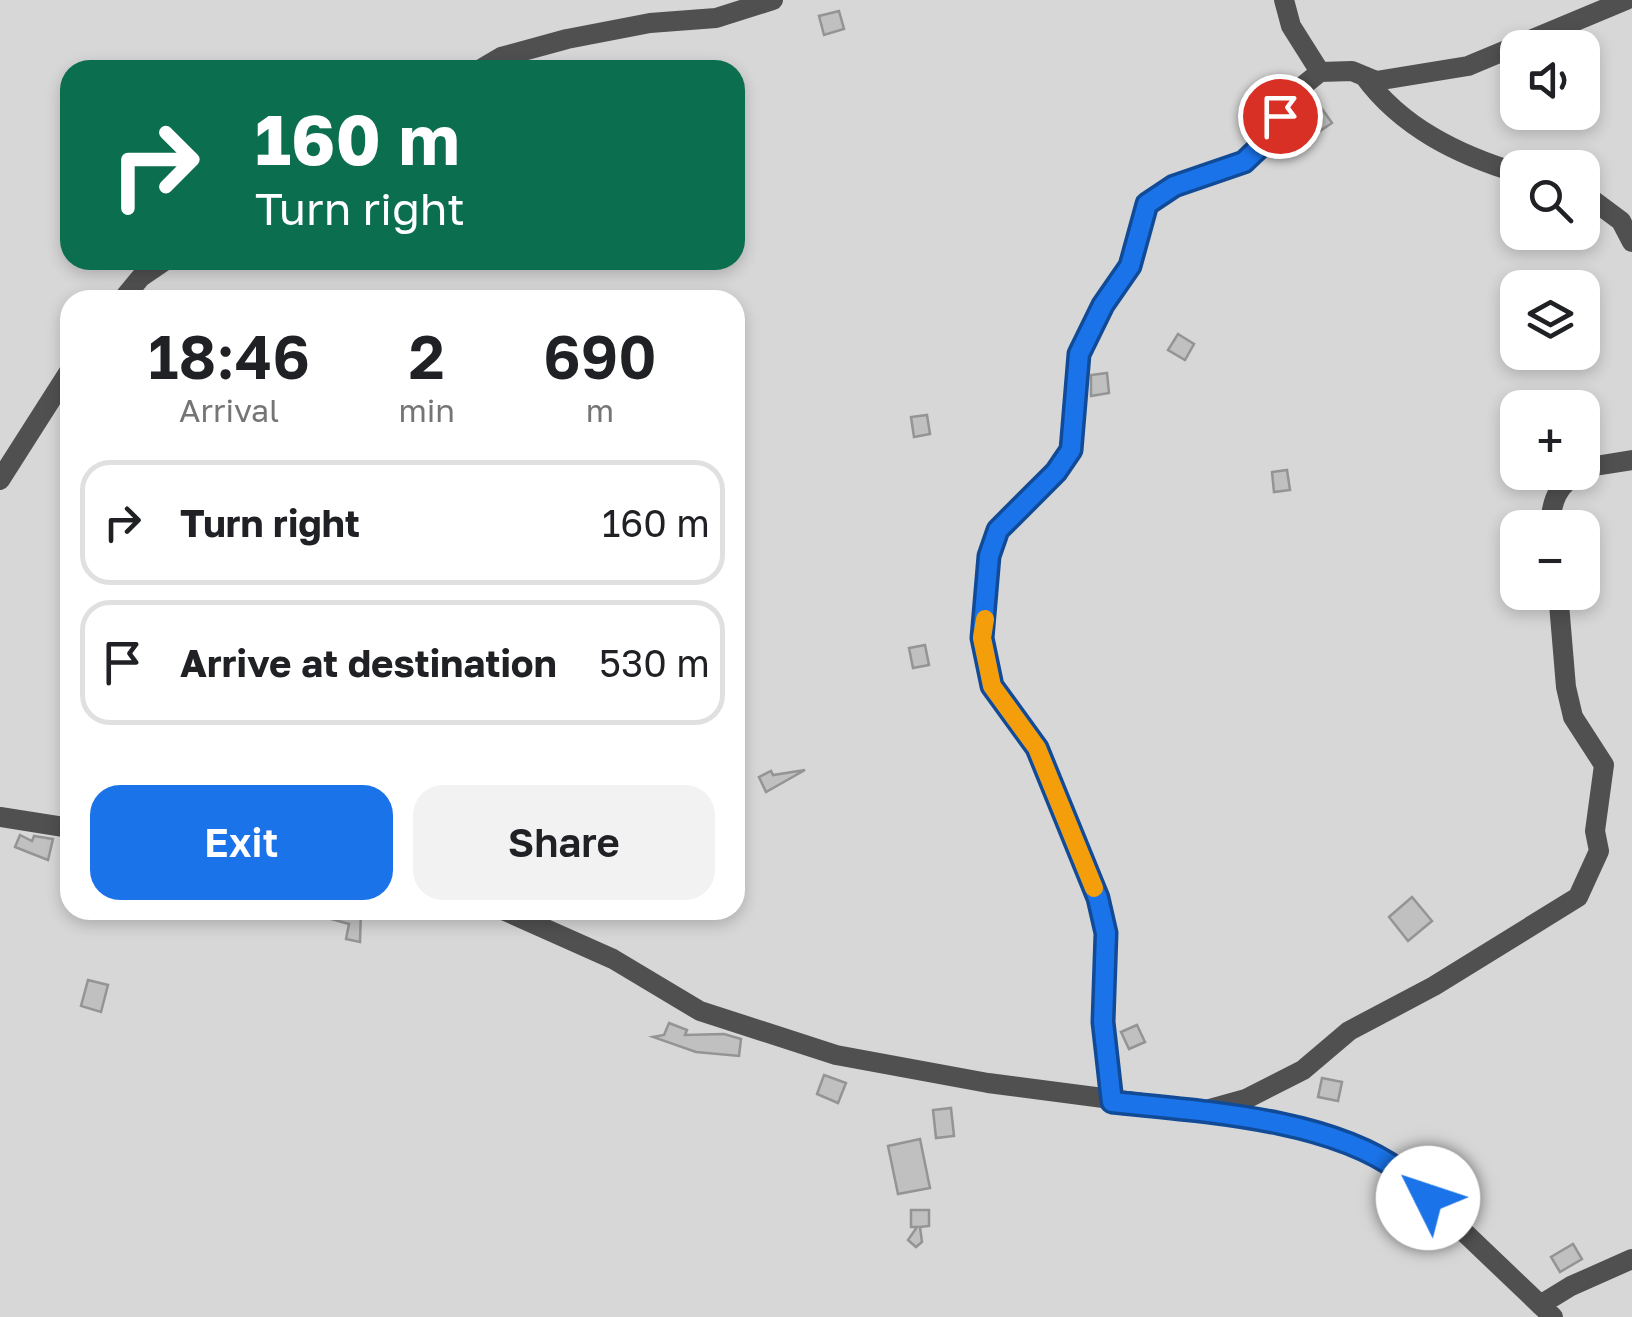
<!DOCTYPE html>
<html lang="en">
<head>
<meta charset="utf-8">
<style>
  :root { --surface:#fff; --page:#f2f2f2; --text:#202124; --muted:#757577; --line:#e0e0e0; --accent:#1a73e8 }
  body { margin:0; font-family:"Golos Text",sans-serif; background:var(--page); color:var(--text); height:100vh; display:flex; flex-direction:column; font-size:38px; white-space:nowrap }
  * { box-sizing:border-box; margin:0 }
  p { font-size:32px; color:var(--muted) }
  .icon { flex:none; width:55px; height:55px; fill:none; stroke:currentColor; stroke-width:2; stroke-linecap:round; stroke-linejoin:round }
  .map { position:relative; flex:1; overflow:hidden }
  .details { position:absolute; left:60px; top:290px; width:685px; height:630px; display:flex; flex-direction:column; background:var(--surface); border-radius:30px; box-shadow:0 5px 15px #0003 }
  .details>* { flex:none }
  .hud { position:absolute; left:60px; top:60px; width:685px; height:210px; border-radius:30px; box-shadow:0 5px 15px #0003; background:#0b6e4f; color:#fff; overflow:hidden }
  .buttons { position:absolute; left:1500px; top:30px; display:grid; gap:20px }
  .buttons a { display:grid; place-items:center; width:100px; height:100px; border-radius:20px; background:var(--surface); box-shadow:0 5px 15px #0003; font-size:50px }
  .pin { position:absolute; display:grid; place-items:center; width:85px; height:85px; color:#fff; margin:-42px; border:5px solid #fff; border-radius:50%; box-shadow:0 2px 10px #0007 }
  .me { position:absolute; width:110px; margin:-55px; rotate:311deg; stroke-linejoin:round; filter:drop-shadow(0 0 8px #0008) }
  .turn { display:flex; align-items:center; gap:35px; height:210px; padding:0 30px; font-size:45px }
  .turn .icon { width:130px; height:130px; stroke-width:2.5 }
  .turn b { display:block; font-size:70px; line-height:85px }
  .eta { display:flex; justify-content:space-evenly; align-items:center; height:170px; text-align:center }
  .eta b { font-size:60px; font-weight:600; line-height:70px }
  .action { display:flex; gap:20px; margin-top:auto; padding:20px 30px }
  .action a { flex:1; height:115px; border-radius:30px; background:var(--accent); color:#fff; font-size:40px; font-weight:600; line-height:115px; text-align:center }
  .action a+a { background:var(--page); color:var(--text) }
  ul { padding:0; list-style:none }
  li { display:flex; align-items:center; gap:30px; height:125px; margin:0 20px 15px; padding:0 10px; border:5px solid var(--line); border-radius:30px }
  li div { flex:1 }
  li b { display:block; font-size:38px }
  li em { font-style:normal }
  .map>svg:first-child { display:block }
</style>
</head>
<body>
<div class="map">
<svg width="1632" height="1317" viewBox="0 0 1632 1317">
  <rect width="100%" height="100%" fill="#fff"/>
  <path fill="#d7d7d7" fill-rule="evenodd" d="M0,0H1632V1317H0ZM1518,48H1582V112H1518ZM70,70H735V260H70ZM1518,168H1582V232H1518ZM1518,288H1582V352H1518ZM70,300H735V910H70ZM1518,408H1582V472H1518ZM1518,528H1582V592H1518Z"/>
  <path fill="#c0c0c0" stroke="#949494" stroke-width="2.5" d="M839,11L844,29L824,35L819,16Z
    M1320,106L1332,123L1317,133L1306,116Z
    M1178,334L1194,344L1185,360L1168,350Z
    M1107,373L1109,393L1091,396V375Z
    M927,415L930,434L914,437L911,417Z
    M1287,470L1290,490L1274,492L1272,472Z
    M925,645L929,665L913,668L909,648Z
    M805,770L766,792L759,777L771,771L773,775Z
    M20,835L32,841L34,836L53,839L48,860L15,847Z
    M1412,897L1432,921L1408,941L1389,917Z
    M310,910H361L360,942L346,939L349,924L310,913Z
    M88,980L108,985L101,1012L81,1006Z
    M669,1023L687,1030L685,1035L724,1034L741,1039L739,1056L696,1052L653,1037L664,1035Z
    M1137,1025L1145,1042L1129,1049L1121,1032Z
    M824,1075L846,1083L838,1103L817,1094Z
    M1322,1078L1342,1082L1338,1101L1318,1097Z
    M951,1108L954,1136L936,1138L933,1110Z
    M920,1139L930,1188L898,1194L888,1146Z
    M911,1210H929V1226L920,1227L922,1242L916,1247L908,1240L917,1227H911Z
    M1573,1244L1582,1259L1560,1272L1551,1257Z"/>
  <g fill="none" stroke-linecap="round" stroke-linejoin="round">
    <path stroke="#505050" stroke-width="20" d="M1284,0L1291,26L1320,72
      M479,70L501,57L567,39L650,23L716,18L773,0
      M1364,76C1401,127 1458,155 1518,173
      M1582,192L1621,221L1632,242
      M122,300L141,277L166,260
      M1582,472L1595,466L1632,460
      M0,480L70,370
      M1550,528C1551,502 1557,484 1581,472
      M0,817L70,828
      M503,910L613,959L700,1011L836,1055L988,1083L1203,1111L1307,1130L1360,1148L1400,1171L1553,1317
      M1112,1102L1103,1022L1106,933L1098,897L1037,748L992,686L982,638L989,555L998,530L1056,472L1071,450L1079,354L1103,305L1130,265L1147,204L1174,186L1244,162L1265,142L1299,89L1320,72L1352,71L1376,81L1468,66L1626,0
      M1210,1109L1246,1099L1303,1070L1349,1031L1434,986L1578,897L1599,851L1595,831L1604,765L1573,717L1566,687L1558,592
      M1540,1305L1571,1286L1632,1259"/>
  </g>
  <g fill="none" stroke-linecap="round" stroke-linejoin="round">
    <g stroke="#114b97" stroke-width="25">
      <path id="route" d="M1280,116L1265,142L1244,162L1174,186L1147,204L1130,266L1103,305L1079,354L1071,450L1056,472L998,530L989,556L982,638L992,686L1037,748L1098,898L1106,933L1103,1022L1112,1102C1198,1111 1329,1118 1400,1171C1410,1179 1419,1189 1428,1198"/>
    </g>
    <use href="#route" stroke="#1a73e8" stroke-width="18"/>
    <path stroke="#f59e0b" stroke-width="18" d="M985,619L982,638L992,686L1037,748L1094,888"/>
  </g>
</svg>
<div class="buttons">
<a><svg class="icon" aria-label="sound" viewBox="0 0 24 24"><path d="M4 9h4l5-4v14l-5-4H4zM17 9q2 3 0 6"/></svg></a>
<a><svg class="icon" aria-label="search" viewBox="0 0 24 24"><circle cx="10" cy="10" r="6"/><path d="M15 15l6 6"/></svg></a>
<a><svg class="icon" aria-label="layers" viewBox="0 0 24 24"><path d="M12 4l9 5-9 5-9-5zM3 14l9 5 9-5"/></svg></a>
<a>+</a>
<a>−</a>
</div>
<div class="pin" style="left:1280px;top:116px;background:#d93025"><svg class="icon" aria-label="arrive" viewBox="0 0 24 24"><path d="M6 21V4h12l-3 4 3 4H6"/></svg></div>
<svg class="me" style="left:1428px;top:1198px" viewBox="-20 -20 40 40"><circle r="19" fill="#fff"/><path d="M0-13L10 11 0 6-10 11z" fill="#1a73e8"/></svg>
<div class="hud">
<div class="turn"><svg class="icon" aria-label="right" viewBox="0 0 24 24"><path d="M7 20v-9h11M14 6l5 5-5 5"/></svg><div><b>160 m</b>Turn right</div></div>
</div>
<section class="details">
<div class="eta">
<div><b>18:46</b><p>Arrival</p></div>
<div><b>2</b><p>min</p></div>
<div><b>690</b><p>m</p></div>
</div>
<ul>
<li><svg class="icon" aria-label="right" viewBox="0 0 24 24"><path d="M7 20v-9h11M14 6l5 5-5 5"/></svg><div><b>Turn right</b></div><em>160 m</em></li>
<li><svg class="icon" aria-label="arrive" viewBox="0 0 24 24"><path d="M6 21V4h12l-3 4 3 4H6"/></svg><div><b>Arrive at destination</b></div><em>530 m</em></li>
</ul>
<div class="action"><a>Exit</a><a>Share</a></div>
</section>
</div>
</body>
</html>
